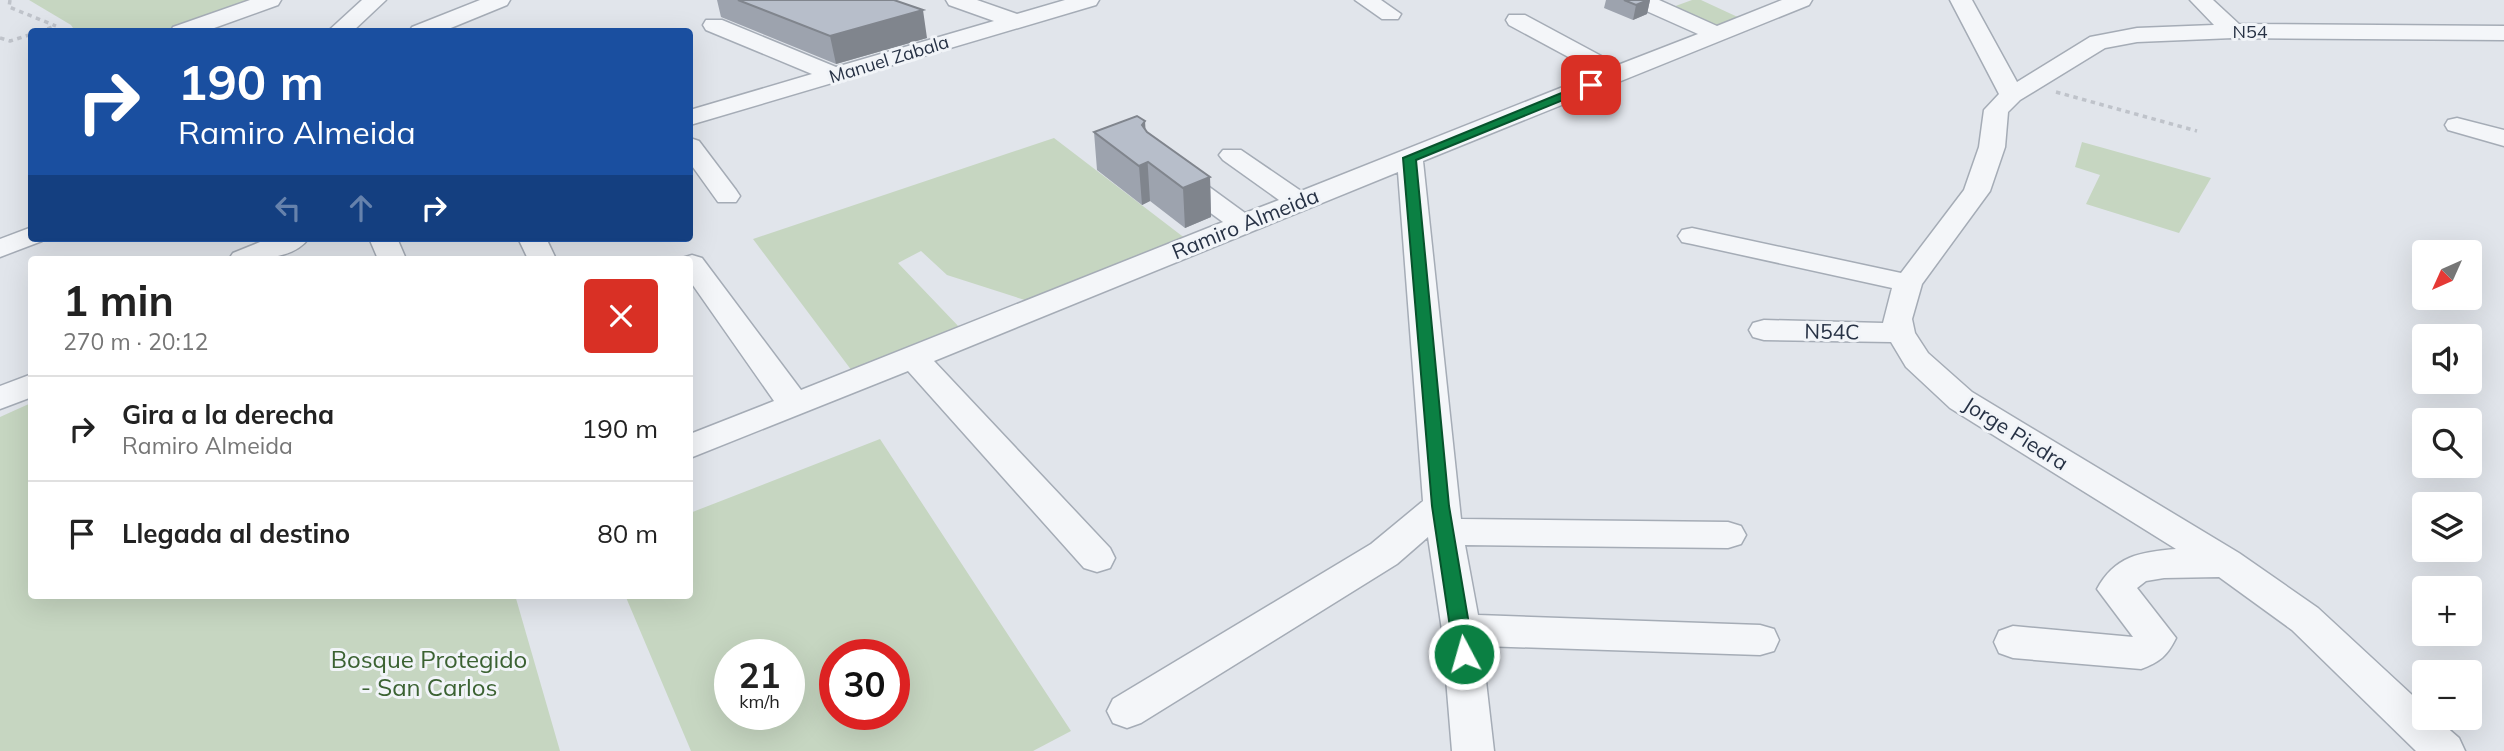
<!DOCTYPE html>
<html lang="es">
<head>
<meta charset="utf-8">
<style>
  :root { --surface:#fff; --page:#f6f6f6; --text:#222; --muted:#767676; --line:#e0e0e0 }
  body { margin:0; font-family:Mulish,sans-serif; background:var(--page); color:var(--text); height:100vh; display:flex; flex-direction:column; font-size:26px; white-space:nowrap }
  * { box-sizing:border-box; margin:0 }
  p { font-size:23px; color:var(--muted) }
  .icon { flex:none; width:38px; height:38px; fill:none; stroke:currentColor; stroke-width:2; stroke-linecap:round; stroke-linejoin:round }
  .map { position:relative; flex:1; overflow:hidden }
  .panel { position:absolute; left:28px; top:256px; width:665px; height:343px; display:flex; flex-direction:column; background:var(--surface); border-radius:7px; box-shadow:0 7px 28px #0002 }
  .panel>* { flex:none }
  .top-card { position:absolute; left:28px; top:28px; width:665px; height:214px; border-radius:7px; box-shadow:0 7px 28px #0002; background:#1a4fa0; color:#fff; overflow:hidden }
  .needle { width:46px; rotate:225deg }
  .buttons { position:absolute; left:2412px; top:240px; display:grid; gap:14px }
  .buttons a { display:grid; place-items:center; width:70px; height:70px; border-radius:7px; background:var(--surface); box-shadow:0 7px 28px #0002; font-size:35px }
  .speed { position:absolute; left:714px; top:639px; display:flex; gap:14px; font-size:35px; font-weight:700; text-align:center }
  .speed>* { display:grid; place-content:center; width:91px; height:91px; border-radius:50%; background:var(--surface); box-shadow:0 7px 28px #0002; line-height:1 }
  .speed small { font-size:18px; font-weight:400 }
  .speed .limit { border:10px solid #d22; background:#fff; color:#111 }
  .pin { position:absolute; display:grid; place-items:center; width:60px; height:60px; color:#fff; margin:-30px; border-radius:14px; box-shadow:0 4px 10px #0006 }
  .me { position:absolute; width:77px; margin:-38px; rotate:354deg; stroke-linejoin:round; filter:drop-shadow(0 0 5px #0008) }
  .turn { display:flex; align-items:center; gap:24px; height:147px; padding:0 35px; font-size:32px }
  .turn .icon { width:91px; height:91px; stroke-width:2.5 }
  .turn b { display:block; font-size:49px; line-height:60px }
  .lanes { display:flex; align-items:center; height:66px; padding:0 35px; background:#0003; justify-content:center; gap:35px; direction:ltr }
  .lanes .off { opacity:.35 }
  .round { display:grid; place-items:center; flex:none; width:74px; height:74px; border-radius:7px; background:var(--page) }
  .headline { display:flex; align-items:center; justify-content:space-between; height:119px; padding:0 35px }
  h1 { font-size:42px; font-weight:700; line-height:52px }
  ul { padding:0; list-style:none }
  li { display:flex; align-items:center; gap:21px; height:105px; padding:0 35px; border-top:2px solid var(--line) }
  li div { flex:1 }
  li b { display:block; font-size:26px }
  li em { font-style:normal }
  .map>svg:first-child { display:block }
</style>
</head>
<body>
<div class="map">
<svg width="2504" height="751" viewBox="0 0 2504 751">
  <rect width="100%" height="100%" fill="#e1e5eb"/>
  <path fill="#c6d6c1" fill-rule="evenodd" d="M29,0H252L168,32L75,31L71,25Z
    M1692,0H1701L1742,19L1715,30L1670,8Z
    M1054,138L1186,239L1031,302L947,275L921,251L898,263L961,329L852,371L753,239Z
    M2082,142L2211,178L2179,233L2086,204L2100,175L2075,167Z
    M31,403L32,595H515L560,751H0V417Z
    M880,439L1071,731L1033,751H691L625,595H690V513ZM730,654H789V714H730ZM894,654V714H835V654Z"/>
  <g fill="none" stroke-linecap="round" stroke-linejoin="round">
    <g stroke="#a5acb6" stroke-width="3">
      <path id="minor" d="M250,0H281L278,5L203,32H170L173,27Z
        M362,0H386L352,32H327Z
        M480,0H510L507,5L441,32H409L412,27Z
        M946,0H977L1017,14L1065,0H1099L1096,5L690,125V110L812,74L706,30L703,25L706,20H722L836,67L994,21L949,5Z
        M1355,0H1381L1401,14L1398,19H1382Z
        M1630,0H1659L1717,26L1782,0H1812L1809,5L1423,161L1461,519L1728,522L1741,526L1746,535L1741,544L1728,548L1465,545L1478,615L1760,625L1774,629L1779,640L1774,651L1760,655L1482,646L1494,751H1452L1442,630L1428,537L1397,564L1141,723L1127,728L1113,723L1107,711L1113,699L1371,544L1423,501L1398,172L934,361L1110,548L1115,558L1110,568L1097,572L1084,568L908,371L690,458V434L774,401L690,281V259L682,258L692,255L702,258L801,390L1223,222L1168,182L1164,176L1168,170H1186L1245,213L1279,200L1223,160L1219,155L1223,150H1241L1301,191L1598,73L1509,25L1506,20L1509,15H1525L1618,65L1698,34L1633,5Z
        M1950,0H1972L2017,82L2090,37L2137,28L2214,25L2190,0H2213L2239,24L2504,26V40L2233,38L2137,42L2105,48L2020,100L2008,112L2005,147L1990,191L1922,284L1912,319L1915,333L1928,353L1972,392L2239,553L2318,608L2424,706V718H2436L2459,738L2465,751H2416L2292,630L2219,577L2164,578L2146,581L2137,588L2176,638C2167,656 2160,662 2141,669L2013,658L1999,653L1994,642L1999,631L2013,626L2133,637L2097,589C2115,556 2140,552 2176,549L1950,408L1906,367L1891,342L1764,340L1753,337L1749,330L1753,323L1764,320L1883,323L1892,288L1692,244L1682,242L1678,236L1682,230L1692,228L1901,273L1964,190L1979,147L1984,110L1999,94Z
        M2457,118L2504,130V146L2448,130L2445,125L2448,120Z
        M690,138L699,141L736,190L740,196L736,202H718L690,163Z
        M32,227V238H44L42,241L0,257V239Z
        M270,238H309C293,261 253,259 229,259L233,253Z
        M369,238H397L406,259H378Z
        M518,238H546L556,259H528Z
        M32,374V397L0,409V386Z"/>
    </g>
    <path stroke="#bfc3ca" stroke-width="3.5" stroke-dasharray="4.5 4.5" stroke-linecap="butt" d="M10,0L9,7L56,26
      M39,32L55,26
      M0,38L10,41L32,34
      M2056,92L2197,131"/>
    <use href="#minor" fill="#f4f6f9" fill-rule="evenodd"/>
  </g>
  <path fill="#9da3ae" d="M717,0H894L927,38L836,64L721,17Z
    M1606,0H1650L1647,14L1633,20L1604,8Z
    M1145,130L1147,132L1210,177L1211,217L1185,228L1150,201L1142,205L1097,170L1094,132Z"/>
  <path fill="#80858d" d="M1648,0H1650L1647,14L1633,20L1636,5Z
    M923,10L927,38L836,64L830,36Z
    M1145,121L1150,201L1142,205L1139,166L1142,125Z
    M1210,177L1211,217L1185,228L1183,188Z"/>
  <path fill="#b7beca" stroke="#80858d" stroke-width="2" d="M738,0H894L923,10L830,36Z
    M1624,0H1648L1636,5Z
    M1137,116L1145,121L1142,125L1147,132L1210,177L1183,188L1148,162L1139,166L1094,132Z"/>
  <path fill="#0b8043" stroke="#07532c" stroke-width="2" d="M1591,81L1597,85L1595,87L1416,160L1449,506L1474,654L1471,660H1457L1454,654L1432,506L1403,158Z"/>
  <g text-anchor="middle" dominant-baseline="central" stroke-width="6" stroke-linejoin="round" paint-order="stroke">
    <g font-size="18" fill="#273245" stroke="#f1f4f8">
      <text x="2250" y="31">N54</text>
      <text transform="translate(889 59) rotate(-17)">Manuel Zabala</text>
    </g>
    <g font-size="21" fill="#273245" stroke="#f1f4f8">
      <text transform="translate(1245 223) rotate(-22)">Ramiro Almeida</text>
      <text transform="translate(1832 331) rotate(1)">N54C</text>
      <text transform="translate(2016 433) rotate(32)">Jorge Piedra</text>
    </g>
    <g font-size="24" fill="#3b6232" stroke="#f1f4f8">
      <text x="429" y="659">Bosque Protegido<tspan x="429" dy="28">- San Carlos</tspan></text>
    </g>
  </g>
</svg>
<div class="buttons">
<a><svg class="needle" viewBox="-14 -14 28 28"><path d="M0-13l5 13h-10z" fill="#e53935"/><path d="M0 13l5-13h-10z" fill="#767676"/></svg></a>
<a><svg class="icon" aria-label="sound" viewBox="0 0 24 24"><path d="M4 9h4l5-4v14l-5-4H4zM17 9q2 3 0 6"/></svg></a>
<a><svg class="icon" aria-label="search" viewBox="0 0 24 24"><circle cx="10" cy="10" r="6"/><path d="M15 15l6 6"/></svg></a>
<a><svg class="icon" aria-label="layers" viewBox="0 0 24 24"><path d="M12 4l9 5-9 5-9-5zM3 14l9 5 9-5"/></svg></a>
<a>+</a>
<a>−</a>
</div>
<div class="speed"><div>21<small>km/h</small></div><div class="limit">30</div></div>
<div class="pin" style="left:1591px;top:85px;background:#d93025"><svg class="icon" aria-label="arrive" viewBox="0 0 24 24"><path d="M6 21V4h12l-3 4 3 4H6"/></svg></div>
<svg class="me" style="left:1464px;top:654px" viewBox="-20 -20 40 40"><circle r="17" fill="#0b8043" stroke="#fff" stroke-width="3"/><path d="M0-11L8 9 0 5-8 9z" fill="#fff"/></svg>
<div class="top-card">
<div class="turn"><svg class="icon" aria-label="right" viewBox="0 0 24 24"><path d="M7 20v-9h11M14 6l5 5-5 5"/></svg><div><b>190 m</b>Ramiro Almeida</div></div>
<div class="lanes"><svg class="icon off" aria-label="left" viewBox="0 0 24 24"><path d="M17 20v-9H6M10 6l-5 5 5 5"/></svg><svg class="icon off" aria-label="ahead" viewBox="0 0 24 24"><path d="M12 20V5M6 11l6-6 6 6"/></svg><svg class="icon" aria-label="right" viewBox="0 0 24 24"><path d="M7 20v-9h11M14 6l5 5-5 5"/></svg></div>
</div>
<section class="panel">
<div class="headline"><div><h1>1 min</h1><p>270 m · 20:12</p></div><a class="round" style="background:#d93025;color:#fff"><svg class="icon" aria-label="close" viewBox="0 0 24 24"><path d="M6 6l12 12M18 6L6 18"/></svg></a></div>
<ul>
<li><svg class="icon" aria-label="right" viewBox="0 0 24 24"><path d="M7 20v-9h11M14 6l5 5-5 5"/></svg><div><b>Gira a la derecha</b><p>Ramiro Almeida</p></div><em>190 m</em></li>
<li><svg class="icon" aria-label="arrive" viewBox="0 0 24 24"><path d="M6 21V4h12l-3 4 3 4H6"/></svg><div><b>Llegada al destino</b></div><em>80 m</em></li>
</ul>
</section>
</div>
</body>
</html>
